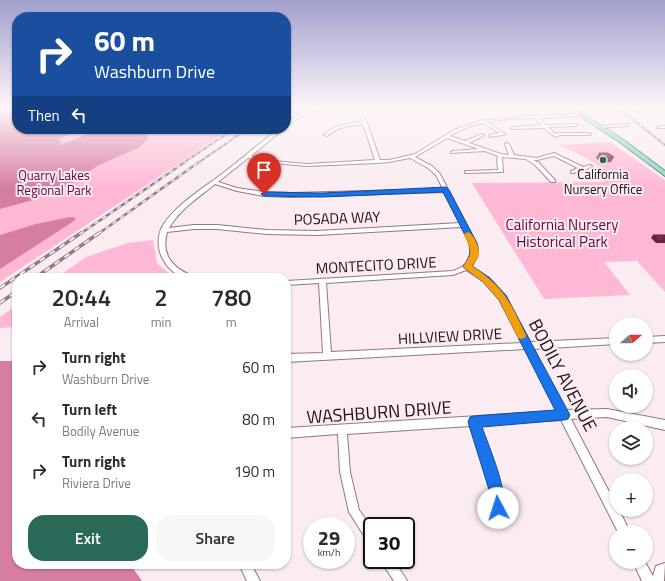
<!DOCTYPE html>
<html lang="en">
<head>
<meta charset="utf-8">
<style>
  :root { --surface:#fff; --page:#f7f7f7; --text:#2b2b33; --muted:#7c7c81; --accent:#296a59 }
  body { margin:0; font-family:"Titillium Web",sans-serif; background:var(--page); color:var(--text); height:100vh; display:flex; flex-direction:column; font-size:15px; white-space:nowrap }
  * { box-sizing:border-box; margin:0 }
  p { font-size:13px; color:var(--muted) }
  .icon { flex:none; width:22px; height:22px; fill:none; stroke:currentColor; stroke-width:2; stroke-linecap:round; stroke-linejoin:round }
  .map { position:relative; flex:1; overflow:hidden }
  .details { position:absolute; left:12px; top:273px; width:279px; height:296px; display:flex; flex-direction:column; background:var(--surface); border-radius:16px; box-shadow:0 1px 3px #0004 }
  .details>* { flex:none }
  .top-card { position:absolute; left:12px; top:12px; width:279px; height:122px; border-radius:16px; box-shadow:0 1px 3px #0004; background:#1a4fa0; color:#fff; overflow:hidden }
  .needle { width:26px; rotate:70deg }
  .tools { position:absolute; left:609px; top:317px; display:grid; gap:8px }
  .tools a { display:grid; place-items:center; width:44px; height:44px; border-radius:50%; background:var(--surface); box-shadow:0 1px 3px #0004; font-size:20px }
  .speed { position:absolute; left:303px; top:517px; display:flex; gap:8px; font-size:20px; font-weight:700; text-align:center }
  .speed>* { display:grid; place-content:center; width:52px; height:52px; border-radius:50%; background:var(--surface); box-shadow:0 1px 3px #0004; line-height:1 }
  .speed small { font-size:10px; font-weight:400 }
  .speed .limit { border:2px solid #111; border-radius:6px; background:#fff; color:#111 }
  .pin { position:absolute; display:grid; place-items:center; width:34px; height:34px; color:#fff; margin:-41px -17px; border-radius:50% 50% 50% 0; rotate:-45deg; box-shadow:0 0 4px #0007 }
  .pin .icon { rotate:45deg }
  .me { position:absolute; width:44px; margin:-22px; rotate:355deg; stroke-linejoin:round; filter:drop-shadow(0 0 3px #0008) }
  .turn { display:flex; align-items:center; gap:14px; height:84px; padding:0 16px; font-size:18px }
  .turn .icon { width:52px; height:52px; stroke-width:2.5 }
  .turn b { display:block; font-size:28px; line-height:34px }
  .then { display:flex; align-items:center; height:38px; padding:0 16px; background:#0003; gap:8px; font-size:15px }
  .eta { display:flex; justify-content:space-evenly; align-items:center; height:68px; text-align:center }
  .eta b { font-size:24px; font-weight:600; line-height:28px }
  .cta { display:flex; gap:8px; margin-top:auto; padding:8px 16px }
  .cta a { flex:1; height:46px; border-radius:16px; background:var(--accent); color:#fff; font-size:16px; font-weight:600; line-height:46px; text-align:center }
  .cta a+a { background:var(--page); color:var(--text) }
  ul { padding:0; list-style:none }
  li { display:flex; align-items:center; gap:12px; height:52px; padding:0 16px }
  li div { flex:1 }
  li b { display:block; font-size:15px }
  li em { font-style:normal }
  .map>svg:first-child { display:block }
</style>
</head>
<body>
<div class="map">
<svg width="665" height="581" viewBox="0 0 665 581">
  <rect width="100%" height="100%" fill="#faecf1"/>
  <path fill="#ffb8d4" d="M0,107H17V129H231L0,282Z
    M610,142L665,180V292L637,261L604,262L630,295L544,299L472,183L602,182L612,177C597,162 577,153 559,145Z
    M153,240L157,263L174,278H56L86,257L128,243Z
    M17,305V327L0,328V317Z"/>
  <path fill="#d67da2" d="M0,107H17V129H83L58,139L62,142L58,145L81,137L97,129H146L148,139L140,147L97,166L71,184L33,200L0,209Z
    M70,217L76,218L74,221L0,269V235L36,224Z
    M0,361H17V564H130L142,581H0Z"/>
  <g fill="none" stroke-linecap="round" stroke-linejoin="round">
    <g stroke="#957581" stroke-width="2">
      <path id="minor" d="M321,107H337L310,112L300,117L286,126V123L303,112Z
        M354,107H358L367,123L380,160H389L415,154L454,130L482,120L484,121C516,116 546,115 578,114L580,115L578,116L538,118L546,125L575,124L577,125L575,126L548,127L555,134L559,133H589L591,134L590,135H560L555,137L544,128L513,129L511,128L513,127L542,125L534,118L508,119L487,122L504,133L505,134L503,135L489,137V135L499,133L483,123C472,125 460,130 450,136L465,141L482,134L484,135L483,136L469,143L501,154L509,155L505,144L507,143L509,144L514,155L537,158L554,153L583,167L590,165L592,166L585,170L573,173H571V171L578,168L554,156L537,160H533L539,163L555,180V182H551L535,165L526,159L502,157L503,172L465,173V171H467L498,170L497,159L498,156L485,151L451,153V152L453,151L479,149L447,138L415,157L432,166L440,174L476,243C478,252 477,259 471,266L489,278L506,296L530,342L616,338V344L533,349L566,410L607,409L665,420V430L607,417L571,419L616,505V510H619L630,532H618L561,420L480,425C486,443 508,498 502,513L498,514L494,513L493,509L492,493L470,426L347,434L350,472L359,510L372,528V544L368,542L349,512L340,472L338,434L286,438V428L557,411L525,349L286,362V354L323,353L319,283L286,285V281L453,271C479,262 471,245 462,227L317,235L267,234L217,229H194L167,232C161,255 172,268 193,276L194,278C181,278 171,273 164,261C158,252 157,239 161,229C172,207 202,189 222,174C241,159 259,144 278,129H283L251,156L273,161L307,164L375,160L363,124C350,126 338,126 327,136L324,135C334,124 348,124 363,122ZM248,158L273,163L307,166L378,163L389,162L410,158L428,168L436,175L443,189L292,193L264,192L237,188L218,182ZM215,184L237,191L264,196L292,197L444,192L460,223L317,231L267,230L217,225H194L169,228C180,209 198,198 215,184ZM466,270L485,282L500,300L522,343L331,352L326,283L453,275Z
        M637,107H641L640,111H638Z
        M628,124V126H627L598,128L596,127L598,126Z
        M659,126H665V128H658L657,127Z
        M665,336V342L646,343V337Z
        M380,560H393L405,577L407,581H394Z
        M633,562H645L653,576L656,566L665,563L664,581H642Z
        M239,564H251L260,581H247Z"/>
    </g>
    <g stroke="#307d6c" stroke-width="2">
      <path id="major" d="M566,107H572L625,141L665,171V176L621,143Z"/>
    </g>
    <use href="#minor" fill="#fff" fill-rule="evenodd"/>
    <use href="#major" fill="#88d4c2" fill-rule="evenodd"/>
    <g stroke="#8b7e83" stroke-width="2">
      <path id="rail-far2" d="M617,107L665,145
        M183,163L234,129
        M198,163L247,129"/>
    </g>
    <g stroke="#8b7e83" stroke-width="2.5">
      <path id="rail-far1" d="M80,234L185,162
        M98,234L199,162"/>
    </g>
    <g stroke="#8b7e83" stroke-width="3.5">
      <path id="rail" d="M35,278L99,233
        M0,288L81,233
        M0,303L17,291"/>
    </g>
    <use href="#rail-far2" stroke="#faecf1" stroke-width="1" stroke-dasharray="3.5" stroke-linecap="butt"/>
    <use href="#rail-far1" stroke="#faecf1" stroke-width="1.5" stroke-dasharray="4.5" stroke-linecap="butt"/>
    <use href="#rail" stroke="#faecf1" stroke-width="2" stroke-dasharray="6" stroke-linecap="butt"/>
  </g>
  <path fill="#692345" d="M599,153L614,157L611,162L602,163L596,158Z
    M653,235H665V243H656L651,238Z"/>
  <path fill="#7a2950" stroke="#551d38" d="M599,153H608L614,157L605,158Z
    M653,235H665V240L659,241Z"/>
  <linearGradient id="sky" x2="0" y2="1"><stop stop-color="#a19ecc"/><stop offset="0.57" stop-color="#fdf6f9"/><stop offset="1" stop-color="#fdf6f9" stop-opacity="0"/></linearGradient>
  <rect width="665" height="189" fill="url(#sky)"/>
  <path fill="#1a73e8" stroke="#114b97" d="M446,187L449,190L477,243C480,254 478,258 472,266L490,278L506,296L570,415L568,419L564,420L482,427C489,447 510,495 503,514L498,516L493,514L490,508V493L468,422L470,417L474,416L555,410L499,300L483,282L463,267C468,258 472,254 469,243L443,192L322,197L264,196L261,194L264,192L322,193Z"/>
  <path fill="#f59e0b" d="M468,232C474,234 480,249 479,255C478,259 474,263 472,266C504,287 510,302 526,335L525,338L521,339L518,338L499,300L483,282L463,267C473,251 472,252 464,234Z"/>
  <circle fill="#296a59" stroke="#faecf1" stroke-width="1.5" cx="603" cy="160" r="4"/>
  <g text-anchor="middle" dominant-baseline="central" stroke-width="4" stroke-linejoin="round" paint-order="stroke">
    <g font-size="13" fill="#1e1217" stroke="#faecf1">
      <text x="603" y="174">California<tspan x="603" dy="15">Nursery Office</tspan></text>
    </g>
    <g font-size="13" fill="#700041" stroke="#faecf1">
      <text x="54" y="175">Quarry Lakes<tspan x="54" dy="15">Regional Park</tspan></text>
    </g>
    <g font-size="15" fill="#1e1217" stroke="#faecf1">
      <text transform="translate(337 218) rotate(-2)">POSADA WAY</text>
      <text transform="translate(376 265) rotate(-3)">MONTECITO DRIVE</text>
      <text transform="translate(450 336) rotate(-3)">HILLVIEW DRIVE</text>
    </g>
    <g font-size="15" fill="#700041" stroke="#faecf1">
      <text x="562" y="224">California Nursery<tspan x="562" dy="17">Historical Park</tspan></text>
    </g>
    <g font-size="18" fill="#1e1217" stroke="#faecf1">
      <text transform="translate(563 375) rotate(62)">BODILY AVENUE</text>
      <text transform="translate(379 412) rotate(-4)">WASHBURN DRIVE</text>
    </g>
  </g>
</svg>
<div class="tools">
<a><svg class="needle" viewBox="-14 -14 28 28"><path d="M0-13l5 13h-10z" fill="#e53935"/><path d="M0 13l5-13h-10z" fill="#7c7c81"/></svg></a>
<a><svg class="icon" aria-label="sound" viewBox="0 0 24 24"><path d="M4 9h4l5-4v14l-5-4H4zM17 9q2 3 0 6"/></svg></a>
<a><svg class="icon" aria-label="layers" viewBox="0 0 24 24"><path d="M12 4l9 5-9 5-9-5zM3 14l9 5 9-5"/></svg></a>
<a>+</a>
<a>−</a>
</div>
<div class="speed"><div>29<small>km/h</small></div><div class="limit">30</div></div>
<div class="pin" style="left:264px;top:194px;background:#d93025"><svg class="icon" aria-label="arrive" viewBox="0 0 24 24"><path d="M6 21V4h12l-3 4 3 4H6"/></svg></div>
<svg class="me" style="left:498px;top:508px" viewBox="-20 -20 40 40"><circle r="19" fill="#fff"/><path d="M0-13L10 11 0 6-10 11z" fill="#1a73e8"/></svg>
<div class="top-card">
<div class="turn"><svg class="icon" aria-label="right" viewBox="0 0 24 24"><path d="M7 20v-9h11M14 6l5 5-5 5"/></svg><div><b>60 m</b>Washburn Drive</div></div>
<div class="then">Then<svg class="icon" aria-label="left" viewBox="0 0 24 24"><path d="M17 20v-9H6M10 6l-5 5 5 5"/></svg></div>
</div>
<section class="details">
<div class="eta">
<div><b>20:44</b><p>Arrival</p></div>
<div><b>2</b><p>min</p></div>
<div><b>780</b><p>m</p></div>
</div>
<ul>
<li><svg class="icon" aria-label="right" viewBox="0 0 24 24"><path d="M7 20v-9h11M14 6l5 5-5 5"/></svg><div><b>Turn right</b><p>Washburn Drive</p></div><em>60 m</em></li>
<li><svg class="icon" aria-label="left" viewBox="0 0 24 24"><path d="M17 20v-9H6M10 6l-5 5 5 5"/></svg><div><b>Turn left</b><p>Bodily Avenue</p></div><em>80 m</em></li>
<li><svg class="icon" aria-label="right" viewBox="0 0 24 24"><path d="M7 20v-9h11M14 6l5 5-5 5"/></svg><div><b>Turn right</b><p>Riviera Drive</p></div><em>190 m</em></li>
</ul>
<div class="cta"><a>Exit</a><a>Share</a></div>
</section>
</div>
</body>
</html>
